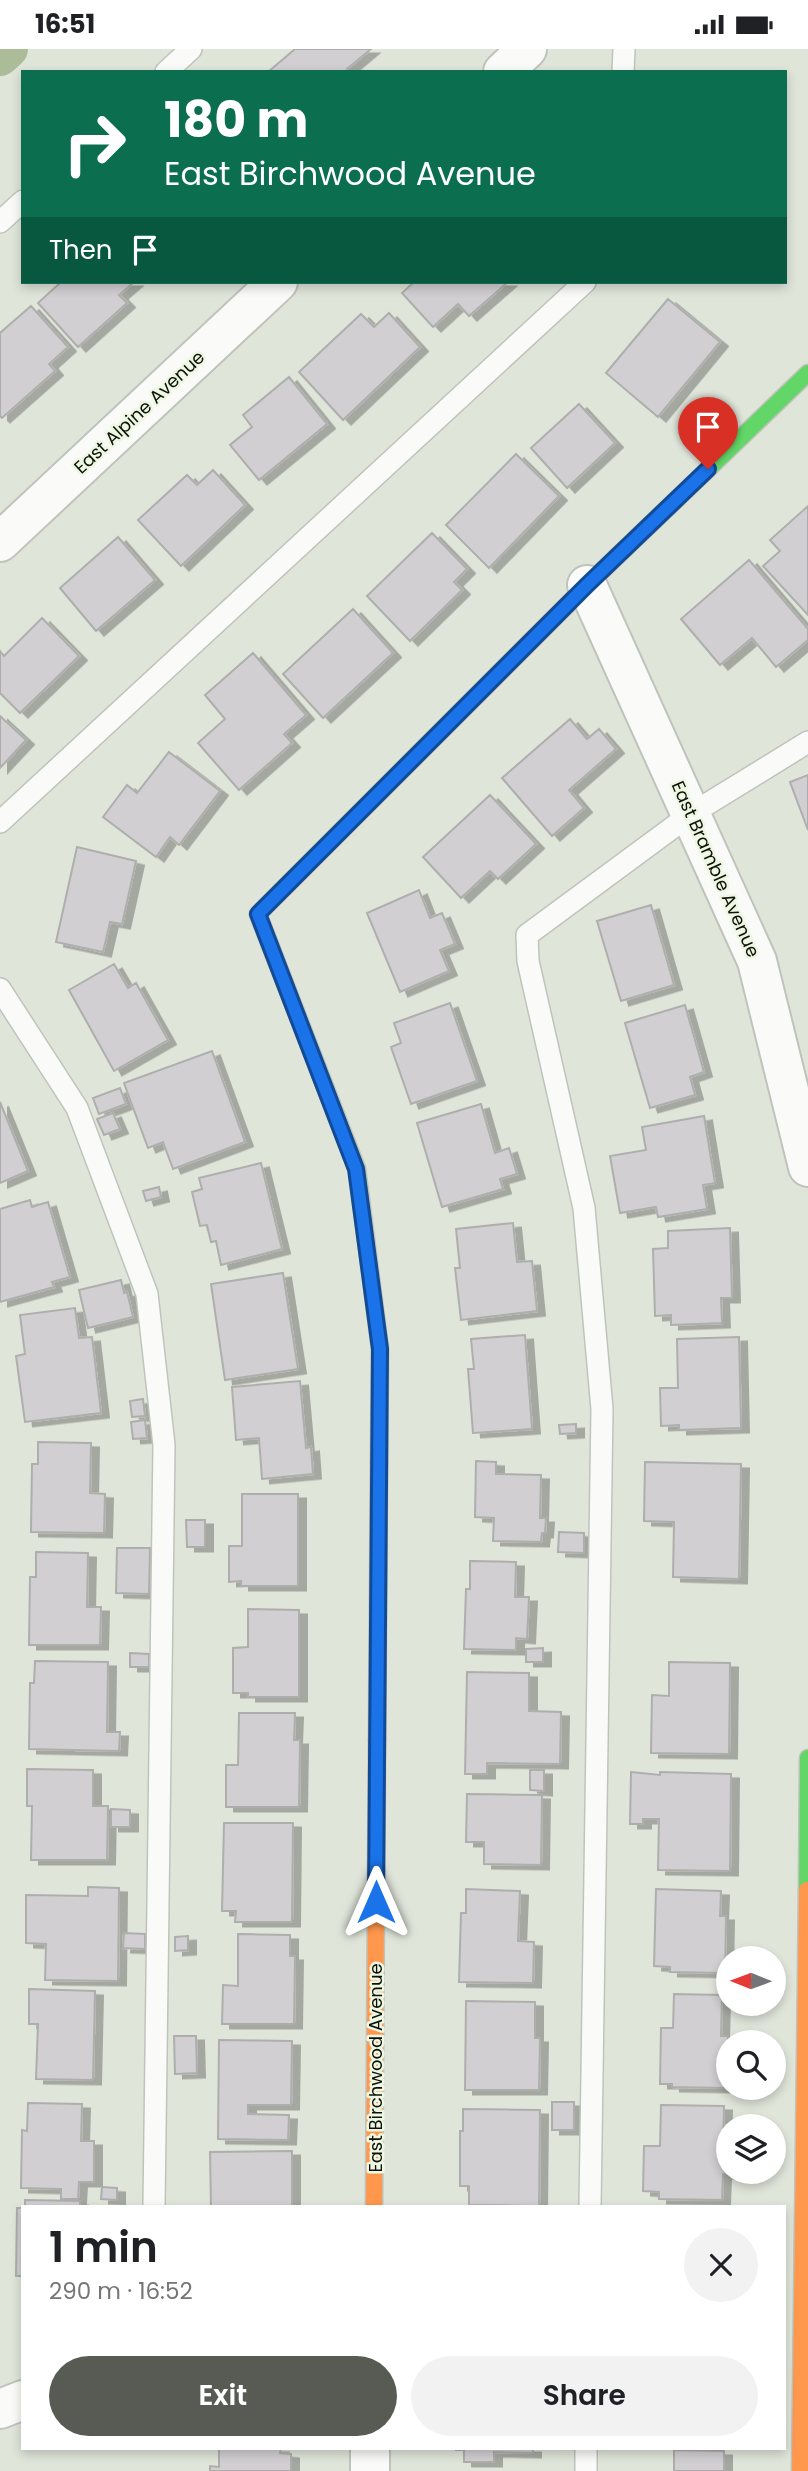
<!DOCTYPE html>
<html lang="en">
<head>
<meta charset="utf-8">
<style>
  :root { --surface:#fff; --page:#f2f2f2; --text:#202124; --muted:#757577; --accent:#585b53 }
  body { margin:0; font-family:Poppins,sans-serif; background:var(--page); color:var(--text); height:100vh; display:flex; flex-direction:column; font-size:26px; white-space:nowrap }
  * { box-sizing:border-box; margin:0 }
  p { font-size:23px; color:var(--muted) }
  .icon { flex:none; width:38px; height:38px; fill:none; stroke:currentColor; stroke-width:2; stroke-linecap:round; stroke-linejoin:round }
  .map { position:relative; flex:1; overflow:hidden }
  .drawer { position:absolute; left:21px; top:2156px; width:765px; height:245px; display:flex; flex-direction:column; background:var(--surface); border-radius:0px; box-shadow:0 4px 10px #0003 }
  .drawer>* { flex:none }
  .top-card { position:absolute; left:21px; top:21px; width:766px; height:214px; border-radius:0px; box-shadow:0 4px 10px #0003; background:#0b6e4f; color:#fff; overflow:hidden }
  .needle { width:46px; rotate:271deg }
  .tools { position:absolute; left:716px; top:1897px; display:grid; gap:14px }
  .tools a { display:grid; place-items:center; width:70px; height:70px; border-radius:50%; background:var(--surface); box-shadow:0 4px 10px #0003; font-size:35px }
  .pin { position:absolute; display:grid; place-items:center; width:60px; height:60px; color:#fff; margin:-72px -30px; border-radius:50% 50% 50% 0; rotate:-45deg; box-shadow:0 0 7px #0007 }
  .pin .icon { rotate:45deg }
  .me { position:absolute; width:77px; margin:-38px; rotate:0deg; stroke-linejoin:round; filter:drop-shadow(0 0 5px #0008) }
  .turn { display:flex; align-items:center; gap:24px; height:147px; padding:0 28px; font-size:32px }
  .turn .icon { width:91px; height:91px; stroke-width:2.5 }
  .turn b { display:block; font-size:49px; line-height:60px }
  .then { display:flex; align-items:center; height:66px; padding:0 28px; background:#0003; gap:14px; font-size:26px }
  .round { display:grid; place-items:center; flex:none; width:74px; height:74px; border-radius:37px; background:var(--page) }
  .summary { display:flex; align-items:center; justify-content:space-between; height:119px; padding:0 28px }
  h1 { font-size:42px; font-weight:600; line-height:52px }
  .cta { display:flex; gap:14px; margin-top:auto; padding:14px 28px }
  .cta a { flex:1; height:80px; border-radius:42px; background:var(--accent); color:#fff; font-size:28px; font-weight:600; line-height:80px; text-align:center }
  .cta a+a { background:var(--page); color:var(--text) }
  .status { display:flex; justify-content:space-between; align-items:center; height:49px; padding:0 35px; background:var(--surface); direction:ltr }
  .status svg { height:19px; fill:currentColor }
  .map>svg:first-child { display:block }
</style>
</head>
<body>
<div class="status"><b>16:51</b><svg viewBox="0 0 49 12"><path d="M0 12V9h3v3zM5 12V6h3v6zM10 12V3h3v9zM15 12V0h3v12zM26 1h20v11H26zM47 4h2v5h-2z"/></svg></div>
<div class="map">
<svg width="808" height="2422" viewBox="0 0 808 2422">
  <defs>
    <filter id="shadow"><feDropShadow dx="8" dy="4.5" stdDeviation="0" flood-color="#0004"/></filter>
  </defs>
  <rect width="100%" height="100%" fill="#e0e5da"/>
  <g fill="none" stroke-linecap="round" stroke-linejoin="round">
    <path stroke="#acbc99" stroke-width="38" d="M0,8L9,0"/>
  </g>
  <path fill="#d2cfd3" stroke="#aeafad" stroke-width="2" filter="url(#shadow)" d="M295,0H371L347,20L349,23H268Z
    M61,233H134L119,246L127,254L78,298L38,254Z
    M414,233H508L469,267L458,255L433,278L402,244Z
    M668,250L720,293L658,368L606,324Z
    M31,257L68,298L49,315L55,322L2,369L0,367V284Z
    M389,264L420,298L343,371L299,323L361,265L374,278Z
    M289,328L327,375L259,431L230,396L252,378L243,366Z
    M579,355L615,394L567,439L531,399Z
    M516,405L559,447L489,519L446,476Z
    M213,421L245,456L181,517L138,471L187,426L197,436Z
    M808,457V566L763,517L780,502L770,491Z
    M432,484L467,520L454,533L462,541L410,592L367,547Z
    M118,488L155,531L96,582L60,539Z
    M749,511L808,580V591L776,618L752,589L720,616L681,570Z
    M353,560L393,604L323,669L283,625Z
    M42,569L79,607L20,664L0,644V602L4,607Z
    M253,604L306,666L284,685L292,694L239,741L198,694L225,670L205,646Z
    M0,667L26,691L0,719Z
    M570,670L587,690L599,680L616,700L569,741L584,759L552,787L502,729Z
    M169,703L220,742L179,796L170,788L156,808L103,768L127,736L137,744Z
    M808,726V781L790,733Z
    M490,746L536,795L498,830L490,822L461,849L423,808Z
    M77,798L136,812L122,875L110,873L103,903L56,893Z
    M419,841L430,869L442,864L455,895L440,901L449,922L400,943L367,864Z
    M651,856L674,936L621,952L597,872Z
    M114,915L128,939L136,934L168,991L114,1022L69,941Z
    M450,954L477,1032L411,1055L391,998L401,994L394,974Z
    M685,956L704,1023L690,1028L695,1046L650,1059L625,974Z
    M212,1002L245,1093L173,1120L163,1093L148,1099L124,1034Z
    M120,1039L126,1055L99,1065L93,1049Z
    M0,1053L28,1122L0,1134Z
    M481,1055L495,1104L509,1099L517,1125L500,1130L503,1140L442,1158L417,1074Z
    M113,1064L120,1080L104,1086L97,1070Z
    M704,1067L715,1134L703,1136L707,1160L658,1168L656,1158L620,1164L610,1107L646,1101L642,1078Z
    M261,1114L282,1200L221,1216L216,1192L211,1193L207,1176L200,1177L192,1143L202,1140L199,1129Z
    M159,1138L161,1148L146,1152L143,1142Z
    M30,1151L32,1158L48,1153L70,1228L52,1233L54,1238L0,1253V1160Z
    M513,1174L517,1213L532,1212L537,1262L461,1271L455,1219H460L456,1180Z
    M730,1179L732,1249H721L722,1274L671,1276V1266L655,1267L653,1200L668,1199V1182Z
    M283,1224L298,1320L225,1331L211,1235Z
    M121,1231L124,1244L127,1243L133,1268L88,1279L79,1241Z
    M75,1259L79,1289L92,1288L101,1364L25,1373L16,1307L25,1305L20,1266Z
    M525,1286L532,1380L473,1384L468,1320H474L471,1290Z
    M739,1288L741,1379L679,1381V1376L661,1377L660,1339H678L677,1290Z
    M300,1332L306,1399L311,1398L313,1425L262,1430L259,1389L236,1391L232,1338Z
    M143,1350L145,1367L132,1368L130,1352Z
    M145,1371L147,1389L133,1390L131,1373Z
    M576,1375V1384L560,1385L559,1376Z
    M38,1393L91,1394L90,1444L105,1445L104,1484L31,1483L32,1415H38Z
    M476,1412L496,1413V1425L541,1426L540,1469H546L545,1484H542L541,1493L493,1492L494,1469L475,1468Z
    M645,1413L741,1415L739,1530L673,1528L674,1473L644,1472Z
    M242,1445H298V1537H241V1532L229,1533V1497H242Z
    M186,1471H205V1498H187Z
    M559,1483L584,1484V1504L558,1503Z
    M117,1499H150L149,1545L116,1544Z
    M36,1503L88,1504L87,1558H101L100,1596H29L30,1528H36Z
    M470,1512L516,1513L515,1548H529L527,1590L516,1589V1601L464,1600L466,1540H470Z
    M248,1560L299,1561V1648H248V1644H233V1599L248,1598Z
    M543,1599V1613H526V1600Z
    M130,1604L149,1605V1618H130Z
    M35,1612L108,1613L107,1683H120L119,1702L29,1700L30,1634H34Z
    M669,1613L730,1614L729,1705L651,1704L652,1646L669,1647Z
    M467,1623L529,1624V1662L561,1663L560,1715L487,1714V1725H465Z
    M239,1664H295L294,1691H300L299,1758H226V1716H238Z
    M27,1720L93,1721V1757H108L107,1811H31L32,1757H27Z
    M530,1721H544V1742L530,1741Z
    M631,1723L660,1726V1723L731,1725L730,1822L658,1821L659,1770H643V1775H630Z
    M467,1745L542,1746L541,1816L484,1815V1793H466Z
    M111,1760L130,1761V1778H111Z
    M224,1774H293L292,1873H235L236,1862H222Z
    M88,1838L119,1839L118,1932L45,1931L46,1895L26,1894V1846L88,1847Z
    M466,1840L520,1842L518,1892L534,1893L533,1934L459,1933L461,1864H466Z
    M656,1840L721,1842L720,1867H726L725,1924L670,1923V1918L654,1917Z
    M124,1884L145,1885V1900L123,1899Z
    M238,1885L290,1886V1907H295L294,1975H222L223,1936L238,1937Z
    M188,1887V1901L175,1902V1888Z
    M29,1940L95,1942L93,2031L36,2030L38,1975H29Z
    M674,1945L722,1946L721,1987H728L727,2039L672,2038V2035H660L661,1979H673Z
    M466,1952L535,1953V1989H540L539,2041H465Z
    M174,1987H196L197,2024L175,2025Z
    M219,1991L292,1992L291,2056H248V2065L289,2066L288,2091L218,2090Z
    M552,2053H574V2081H552Z
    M28,2054L82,2055L81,2092H94V2133H79L78,2150H61V2140L21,2139L22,2081L27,2082Z
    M661,2056L724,2057L723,2096H728V2123H731V2125H723L722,2151L659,2150V2143L643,2142L644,2097H660Z
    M463,2060L540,2061L539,2157L469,2156V2137H460V2082H463Z
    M292,2102V2157L211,2158L210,2103Z
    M102,2138L117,2139V2151L101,2150Z
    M25,2151L80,2152V2158H25Z
    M17,2159H23V2250L22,2227H16Z
    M219,2399H281L280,2404L291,2405V2422H210V2417L219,2418Z
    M456,2399H533V2404L494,2403V2413H464V2401H456Z
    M674,2401L724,2402V2422H674Z"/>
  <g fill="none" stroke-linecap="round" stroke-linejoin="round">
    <g stroke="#c0c3bb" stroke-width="24">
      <path id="lane" d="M166,23L191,0
        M623,23L624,0
        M0,173L23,152
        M0,773L585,233
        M0,940L77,1059L147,1245L164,1396L154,2158
        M590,2158L602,1360L584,1159L528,912L527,886L691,765L808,693
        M586,2422V2399"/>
    </g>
    <g stroke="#c0c3bb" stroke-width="42">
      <path id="street" d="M503,23L527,0
        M0,493L278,233
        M587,536L757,912L808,1118
        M0,2360L23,2351
        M370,2422V2399"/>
    </g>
    <g stroke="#c0c3bb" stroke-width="19">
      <path id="fast" d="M702,426L808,324
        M285,838L258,865L357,1120L380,1300L379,1414
        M807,1841L808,1709"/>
    </g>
    <g stroke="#c0c3bb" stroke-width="19">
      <path id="slow" d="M285,838L587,536L702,426
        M374,2158L377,1691
        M800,2422L807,1841"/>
    </g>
    <g stroke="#c0c3bb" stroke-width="19">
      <path id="jam" d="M377,1691L379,1414"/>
    </g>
    <use href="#lane" stroke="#fafbf9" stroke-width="21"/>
    <use href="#street" stroke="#fafbf9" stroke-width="38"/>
    <use href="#fast" stroke="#63d668" stroke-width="16"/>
    <use href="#slow" stroke="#ff974d" stroke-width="16"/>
    <use href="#jam" stroke="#b3261e" stroke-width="16"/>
  </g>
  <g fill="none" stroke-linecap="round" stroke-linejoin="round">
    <g stroke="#114b97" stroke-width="18">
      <path id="route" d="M376,1853L380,1300L356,1120L258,865L587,536L708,420"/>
    </g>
    <use href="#route" stroke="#1a73e8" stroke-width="12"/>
  </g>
  <g text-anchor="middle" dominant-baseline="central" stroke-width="5" stroke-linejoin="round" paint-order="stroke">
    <g font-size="18" fill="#0e110a" stroke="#edf7e2">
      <text transform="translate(139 363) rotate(-43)">East Alpine Avenue</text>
      <text transform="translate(716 820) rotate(66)">East Bramble Avenue</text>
      <text transform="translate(375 2019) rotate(-90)">East Birchwood Avenue</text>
    </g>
  </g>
</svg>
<div class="tools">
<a><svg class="needle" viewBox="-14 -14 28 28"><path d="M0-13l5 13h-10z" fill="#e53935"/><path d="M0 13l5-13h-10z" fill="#757577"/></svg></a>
<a><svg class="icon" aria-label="search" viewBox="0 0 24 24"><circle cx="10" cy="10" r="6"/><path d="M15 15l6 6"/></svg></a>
<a><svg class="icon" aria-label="layers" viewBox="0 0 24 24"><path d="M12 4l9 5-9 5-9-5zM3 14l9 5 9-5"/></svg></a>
</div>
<div class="pin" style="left:708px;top:420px;background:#d93025"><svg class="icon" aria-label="arrive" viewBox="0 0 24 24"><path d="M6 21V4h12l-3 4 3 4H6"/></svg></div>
<svg class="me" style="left:376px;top:1853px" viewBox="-20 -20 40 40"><path d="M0-17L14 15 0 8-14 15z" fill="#1a73e8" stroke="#fff" stroke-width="4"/></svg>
<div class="top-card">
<div class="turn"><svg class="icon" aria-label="right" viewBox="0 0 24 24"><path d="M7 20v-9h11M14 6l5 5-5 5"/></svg><div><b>180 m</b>East Birchwood Avenue</div></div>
<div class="then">Then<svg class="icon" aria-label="arrive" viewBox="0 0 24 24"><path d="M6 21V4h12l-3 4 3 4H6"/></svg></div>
</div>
<section class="drawer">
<div class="summary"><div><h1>1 min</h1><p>290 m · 16:52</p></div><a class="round"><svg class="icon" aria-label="close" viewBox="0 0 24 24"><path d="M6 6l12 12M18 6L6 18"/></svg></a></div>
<div class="cta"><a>Exit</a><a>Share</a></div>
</section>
</div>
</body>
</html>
